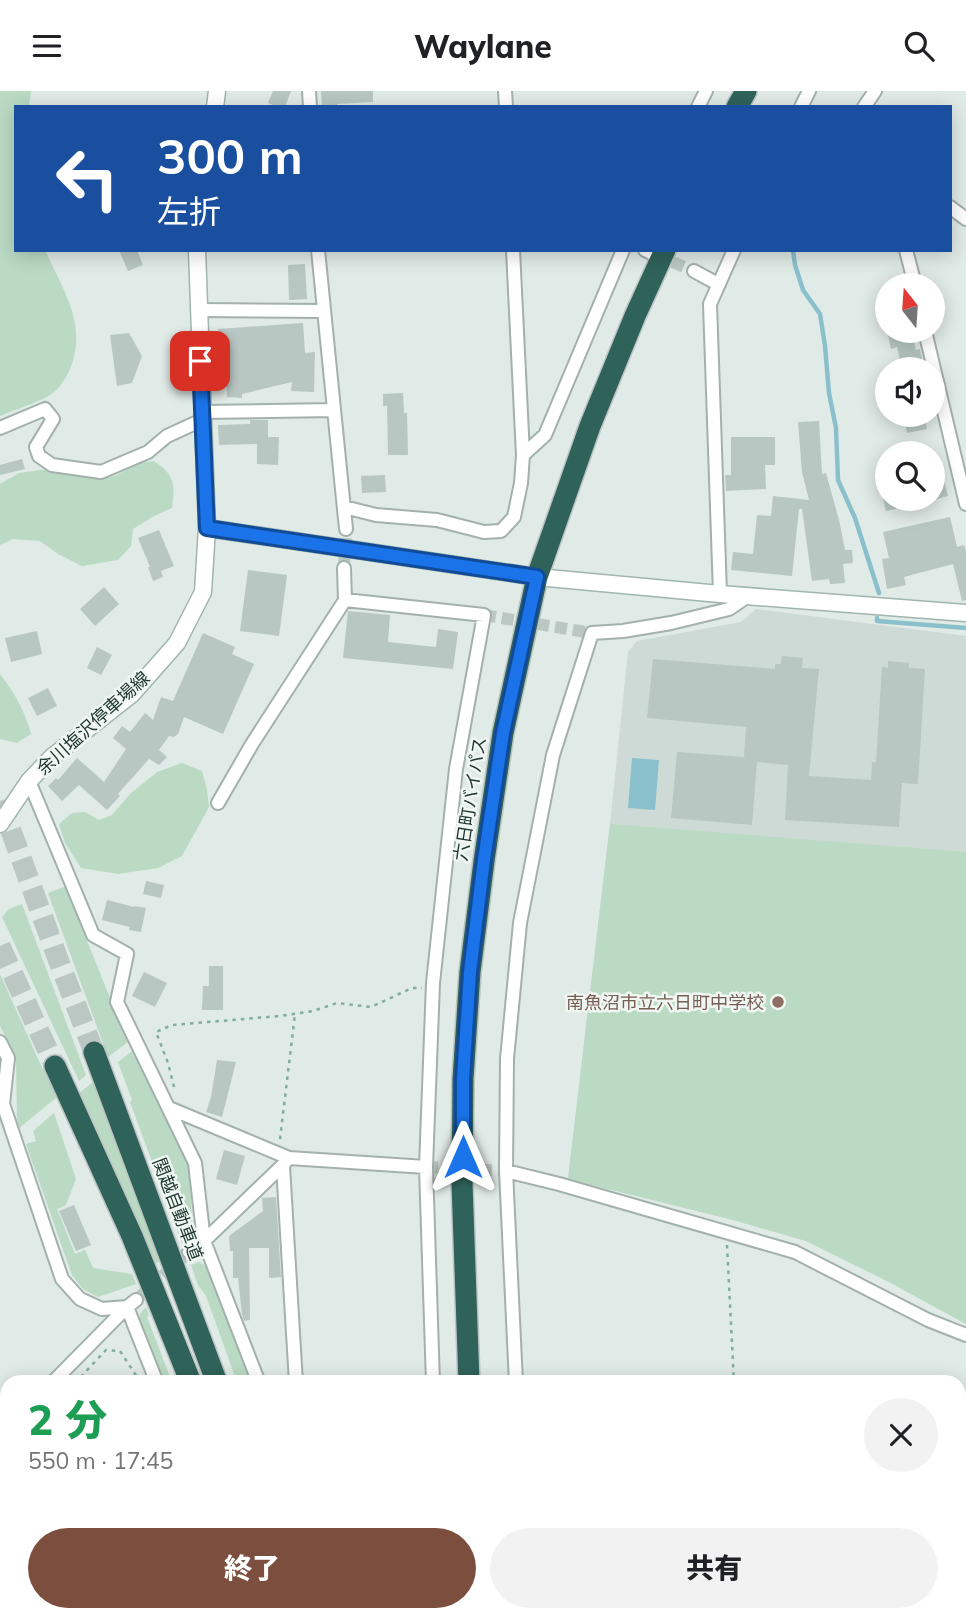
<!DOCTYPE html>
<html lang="ja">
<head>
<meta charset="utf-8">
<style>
  :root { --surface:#fff; --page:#f2f2f2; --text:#202124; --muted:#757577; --accent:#7b4e3e }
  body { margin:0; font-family:Mulish,"Noto Sans JP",sans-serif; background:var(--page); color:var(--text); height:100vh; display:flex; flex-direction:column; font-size:26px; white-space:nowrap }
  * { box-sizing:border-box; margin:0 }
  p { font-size:23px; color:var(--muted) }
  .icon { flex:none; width:38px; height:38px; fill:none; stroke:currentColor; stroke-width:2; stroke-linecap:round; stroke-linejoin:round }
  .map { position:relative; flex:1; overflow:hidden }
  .sheet { position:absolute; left:0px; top:1284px; width:966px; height:247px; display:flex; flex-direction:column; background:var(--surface); border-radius:21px 21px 0 0; box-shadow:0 4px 18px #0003 }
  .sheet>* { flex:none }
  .top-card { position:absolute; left:14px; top:14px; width:938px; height:147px; border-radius:0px; box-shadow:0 4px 18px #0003; background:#1a4fa0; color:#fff; overflow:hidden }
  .needle { width:46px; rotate:343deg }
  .fabs { position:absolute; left:875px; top:182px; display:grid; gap:14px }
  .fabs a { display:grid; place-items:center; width:70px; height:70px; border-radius:50%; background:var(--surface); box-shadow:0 4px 18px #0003; font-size:35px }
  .pin { position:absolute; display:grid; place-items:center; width:60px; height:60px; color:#fff; margin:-30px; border-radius:14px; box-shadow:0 4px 10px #0006 }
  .me { position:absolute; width:77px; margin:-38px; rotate:0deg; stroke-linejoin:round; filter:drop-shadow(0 0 5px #0008) }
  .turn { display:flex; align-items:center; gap:24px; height:147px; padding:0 28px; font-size:32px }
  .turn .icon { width:91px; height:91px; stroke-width:2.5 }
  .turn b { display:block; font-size:49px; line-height:60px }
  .round { display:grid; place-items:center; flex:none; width:74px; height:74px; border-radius:37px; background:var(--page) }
  .summary { display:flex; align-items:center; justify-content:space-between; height:119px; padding:0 28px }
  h1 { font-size:42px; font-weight:800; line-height:52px; color:#1e9e55 }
  .primary-button { display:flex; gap:14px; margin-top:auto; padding:14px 28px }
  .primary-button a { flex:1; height:80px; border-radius:42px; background:var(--accent); color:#fff; font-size:28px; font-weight:800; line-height:80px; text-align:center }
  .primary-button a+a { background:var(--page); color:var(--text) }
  header { display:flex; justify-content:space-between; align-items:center; height:91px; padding:0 28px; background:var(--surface); font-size:32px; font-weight:800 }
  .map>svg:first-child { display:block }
</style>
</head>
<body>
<header><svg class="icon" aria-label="menu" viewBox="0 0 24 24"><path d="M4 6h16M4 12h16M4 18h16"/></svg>Waylane<svg class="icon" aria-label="search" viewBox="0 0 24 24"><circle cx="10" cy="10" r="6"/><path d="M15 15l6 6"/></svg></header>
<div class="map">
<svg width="966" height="1531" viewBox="0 0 966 1531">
  <rect width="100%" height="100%" fill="#e0eae6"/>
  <path fill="#cedad5" d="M756,518L966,545V1233L891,1192L806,1150L733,1129L568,1088L610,733L628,561L637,550L741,531Z"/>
  <path fill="#badac3" d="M0,0H31L29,16H16V159H45C63,199 88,234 70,278C66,287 59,299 50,304C35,313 16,318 0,325Z
    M154,370C175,384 175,393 172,417L154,425L133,438L131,455L118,469L82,475L58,463L40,450L13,448L0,454V393L19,382L49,378L99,387L115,385L139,372Z
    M0,583C14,601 25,620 31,643L17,652L0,648Z
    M182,672L202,680L207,699L209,716L182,765L158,777L118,783L81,777L65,752L59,733L72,722L85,721L99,729L112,724L130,703L157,681Z
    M610,733L966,761V1233L891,1192L806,1150L733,1129L568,1088Z
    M64,796L69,799L85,845L128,951L108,966L48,802Z
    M22,813L86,984L79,990L2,826L9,818Z
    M0,883L43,979L46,978L56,1007L19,1037L17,1027L16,967L0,935Z
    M132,960L173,1037L189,1073L192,1130L190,1147L182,1152L130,1011L132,1009L118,971Z
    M93,991L160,1169L156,1173L105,1057L79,1002Z
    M54,1022L76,1088L66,1114L57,1118L75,1163L85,1159L93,1177L132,1183L136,1193L98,1206L83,1198L72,1184L26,1053L36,1050L33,1040Z
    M199,1171L209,1177L218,1207L252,1291H237L206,1205L198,1194L191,1174Z
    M146,1216L149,1224L147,1226L172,1291H164L139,1234L140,1223Z"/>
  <path fill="#8ac0cc" d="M632,667L659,669L655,719L628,717Z"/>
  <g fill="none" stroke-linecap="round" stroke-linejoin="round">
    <path stroke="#8ac0cc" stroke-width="4.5" d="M793,159L795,174L803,199L820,223L825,255L829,302L836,337L838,389L855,427L879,502
      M877,527V530L966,537"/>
  </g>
  <path fill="#b8c7c2" d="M273,0H291L285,16H278L268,12Z
    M321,0H373V11L337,13V16H322Z
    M119,159H137L143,174L128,180Z
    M305,173L307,208L289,209L288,174Z
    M303,232L305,262L315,261L314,301L291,300L292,291L242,303V307L227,306L226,251L218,252V238Z
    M887,240H911L916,259L920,258L924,278H902L897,256L891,258Z
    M129,242L142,265L132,292L117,295L110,244Z
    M403,302L404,322H407L408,364H388L387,315H383V303Z
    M924,324L927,338L907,342L904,328Z
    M250,329H268V346H279L278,374L257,373V353L219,354L218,334L250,333Z
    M819,330L822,383L826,382L839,429L845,459H852L853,472L843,473L845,492L830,493L829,488L812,490L802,418H799L792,485L731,479L733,461L753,463L757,424L771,425L773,405L809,409L802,381L798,331Z
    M731,346H775V374H765L766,398L726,400L725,384H731Z
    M22,368L25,378L0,384V374Z
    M385,384L386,401L362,402L361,385Z
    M943,387L948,405L933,409V390Z
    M883,408H921L922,412L886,420Z
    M950,426L957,456L964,454L966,460V509L962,510L953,473L904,486L906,494L887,498L882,468L889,467L883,441Z
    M159,439L174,475L161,480L163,486L153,490L148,476H150L138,447Z
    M248,479L287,484L279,545L240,540Z
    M104,496L119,513L95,535L80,518Z
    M348,520L390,524L388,551L436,556L438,538L458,541L453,578L343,567Z
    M37,540L42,563L11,571L5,547Z
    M203,542L235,556L232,563L254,573L223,643L184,626L178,643L174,646L169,645L159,659L167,666L159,674L149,668L118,703L120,705L107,719L79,694L62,710L48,695L56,687L58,689L77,667L104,691L126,658L113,647L122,635L130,641L145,622L153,629L161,606L173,610Z
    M97,556L112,564L101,584L87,577Z
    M782,565L803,567L802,577L819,578L809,685L871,689L872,671H876L882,576L888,577V570L909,572V577L925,578L918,693L902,692L899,736L785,729L788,674L757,671L752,734L671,727L677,661L744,666L746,636L647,627L653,568L775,578V573H781Z
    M48,597L57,615L37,625L28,607Z
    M146,790L164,794L161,807L143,803Z
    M107,809L134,816V815L146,817L141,841L129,839L130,836L102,829Z
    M209,875H223V919H202L203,895H209Z
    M144,881L167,892L155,916L132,905Z
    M217,969L236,971L222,1026L206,1021L211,1006Z
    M224,1059L245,1065L237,1094L216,1088Z
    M276,1106L281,1186L269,1187V1157H249L250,1229L244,1230L242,1223L238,1187H233V1160H230L229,1145L263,1120L262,1107Z
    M74,1114L91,1154L76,1160L59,1120Z"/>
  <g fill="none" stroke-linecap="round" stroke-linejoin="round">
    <path stroke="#bac7c2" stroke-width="12" stroke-dasharray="12 6" stroke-linecap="butt" d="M656,164L694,180
      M344,477L346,438
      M484,524L592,542
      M426,1076L506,1080
      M136,1209L189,1161"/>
    <path stroke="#bac7c2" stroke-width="21" stroke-dasharray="21 10" stroke-linecap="butt" d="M0,710L58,868L94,961
      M0,855L55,975"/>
    <g stroke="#a3b1ad" stroke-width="16">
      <path id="street" d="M309,0L310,16
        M505,0L506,16
        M698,16L706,0
        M801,16L809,0
        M864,16L875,0
        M950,116L966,128
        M318,159L346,438
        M645,159L655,164
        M906,159L915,194
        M694,180L718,193
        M199,219L324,220
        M925,240L966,413
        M202,321L334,319
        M0,337L45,318L53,328L36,356L39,365L52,374L101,381L148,361L167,345L202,329
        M523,364L545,344L623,159
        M344,416L376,424L437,429L484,441L501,440L514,426L521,392L523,364L513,159
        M720,503L710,213L734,159
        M345,509L484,524L456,678L433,892L426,1076L433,1292
        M29,690L93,844L127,863L117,911L195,1072L204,1150L259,1292
        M218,712L252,653L345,509L344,477
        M0,951L8,967L3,1013L62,1188L80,1208L102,1218L127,1216
        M169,1017L289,1067L426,1076
        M283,1075L296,1292
        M506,1080L559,1093L795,1161L928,1229L966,1244
        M189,1161L204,1150L285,1072
        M127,1216L157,1292
        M52,1292L127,1216L136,1209
        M516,1292L506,1080L507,968L520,832L553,664L592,542L623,540L671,532L729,518L748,505
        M0,1352L7,1343
        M0,1469L7,1462
        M137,1524V1531
        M232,1524L233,1531
        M341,1524L343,1531
        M445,1524L446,1531
        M527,1524V1531"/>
    </g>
    <g stroke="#a0b5ae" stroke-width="19">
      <path id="secondary" d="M215,16L217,0
        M207,437L537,486L720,503L966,522
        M0,733L29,690L52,666L132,603L177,552L203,501L207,437L197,159"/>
    </g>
    <g stroke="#bdc4c2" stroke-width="24">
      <path id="highway" d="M737,16L746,0
        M94,961L217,1292
        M55,975L132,1145L191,1292
        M469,1292L462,1092L463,988L470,881L484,770L503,642L537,486L590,335L635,225L665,159
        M271,1524L273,1531
        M293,1524L295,1531
        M476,1524L477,1531"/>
    </g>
    <path stroke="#82aca0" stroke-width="2.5" stroke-dasharray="3.5 5" stroke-linecap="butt" d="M174,996L168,972L156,941L172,934L280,925L313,920L337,912L371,916L412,897H422
      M280,1048L295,923
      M727,1154L734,1292
      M75,1292L106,1259L120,1260L141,1292
      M745,1524V1531"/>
    <use href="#street" stroke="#fff" stroke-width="12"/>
    <use href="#secondary" stroke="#fff" stroke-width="16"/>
    <use href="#highway" stroke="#2f635a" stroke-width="21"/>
  </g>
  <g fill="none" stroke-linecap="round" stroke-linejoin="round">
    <g stroke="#114b97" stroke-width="18">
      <path id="route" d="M200,270L207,437L537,486L503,642L484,769L470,881L463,988V1066"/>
    </g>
    <use href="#route" stroke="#1a73e8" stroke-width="12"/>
  </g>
  <circle fill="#8d6e63" stroke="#f0f7f3" stroke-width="2.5" cx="778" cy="911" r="7"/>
  <g text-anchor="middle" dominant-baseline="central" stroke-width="5" stroke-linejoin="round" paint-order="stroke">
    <g font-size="18" fill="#223933" stroke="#f0f7f3">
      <text transform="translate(93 632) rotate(-42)">余川塩沢停車場線</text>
      <text transform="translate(470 708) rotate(-81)">六日町バイパス</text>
      <text transform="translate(178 1118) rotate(69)">関越自動車道</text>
    </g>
    <g font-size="18" fill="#785e54" stroke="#f0f7f3" text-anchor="end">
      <text x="764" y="911">南魚沼市立六日町中学校</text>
    </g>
  </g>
</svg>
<div class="fabs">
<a><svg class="needle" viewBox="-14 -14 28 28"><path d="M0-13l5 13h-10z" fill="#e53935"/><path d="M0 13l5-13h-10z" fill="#757577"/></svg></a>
<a><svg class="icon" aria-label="sound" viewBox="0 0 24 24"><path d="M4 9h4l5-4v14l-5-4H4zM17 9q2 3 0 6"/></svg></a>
<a><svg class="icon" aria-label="search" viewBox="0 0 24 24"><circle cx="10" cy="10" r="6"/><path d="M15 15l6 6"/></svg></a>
</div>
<div class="pin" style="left:200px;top:270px;background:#d93025"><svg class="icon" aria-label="arrive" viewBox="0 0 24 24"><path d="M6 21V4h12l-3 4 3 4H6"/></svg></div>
<svg class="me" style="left:463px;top:1066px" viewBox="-20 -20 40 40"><path d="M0-17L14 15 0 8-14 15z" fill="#1a73e8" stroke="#fff" stroke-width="4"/></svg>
<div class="top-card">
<div class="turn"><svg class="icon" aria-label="left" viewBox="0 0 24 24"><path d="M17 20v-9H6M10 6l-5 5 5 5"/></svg><div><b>300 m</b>左折</div></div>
</div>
<section class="sheet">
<div class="summary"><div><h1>2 分</h1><p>550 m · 17:45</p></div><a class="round"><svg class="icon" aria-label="close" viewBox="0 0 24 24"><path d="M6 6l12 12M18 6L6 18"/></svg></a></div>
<div class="primary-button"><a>終了</a><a>共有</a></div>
</section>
</div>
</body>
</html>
